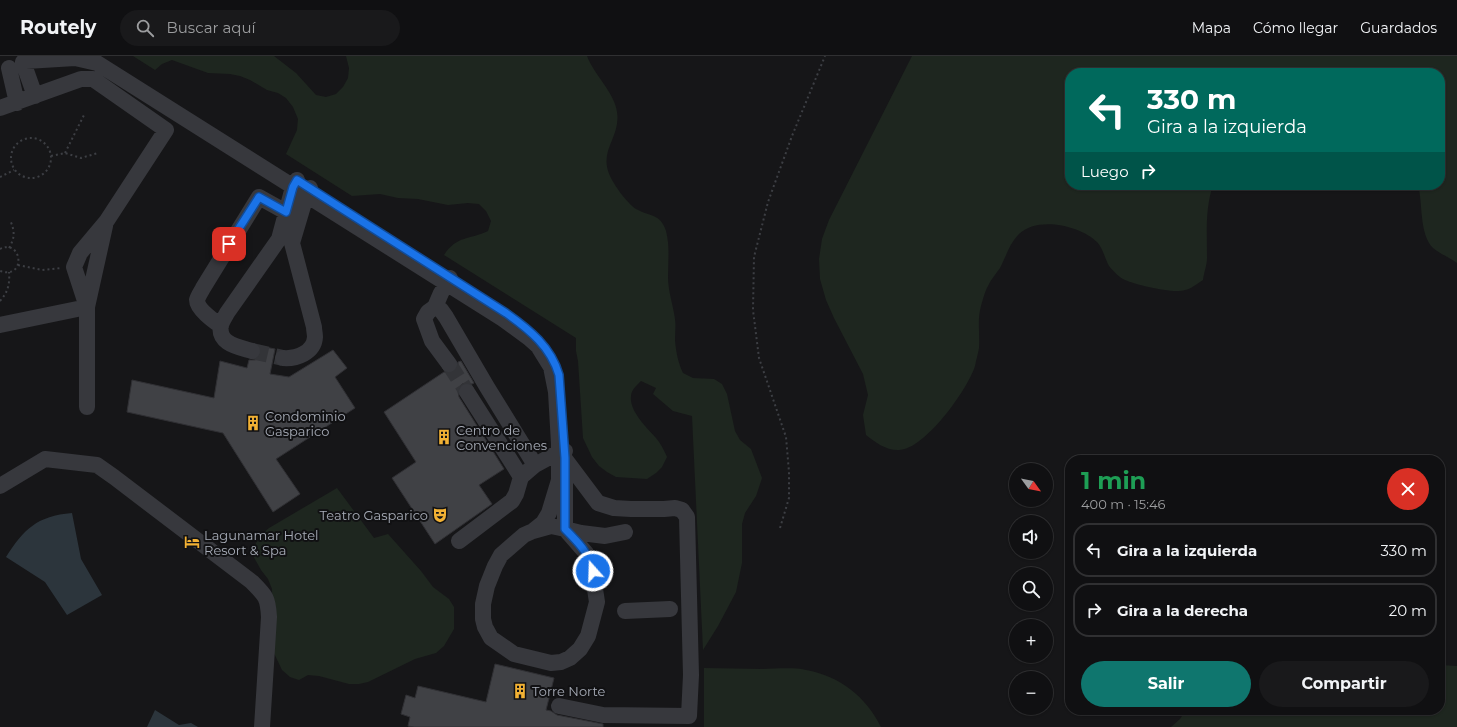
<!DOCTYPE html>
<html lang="es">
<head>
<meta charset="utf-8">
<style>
  :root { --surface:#101012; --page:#19191b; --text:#f1f3f6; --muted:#9c9d9f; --line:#303032; --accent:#0f766e }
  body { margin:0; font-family:Montserrat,sans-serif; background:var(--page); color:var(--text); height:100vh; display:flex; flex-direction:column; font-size:15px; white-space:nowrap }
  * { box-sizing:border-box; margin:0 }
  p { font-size:13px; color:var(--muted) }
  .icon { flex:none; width:22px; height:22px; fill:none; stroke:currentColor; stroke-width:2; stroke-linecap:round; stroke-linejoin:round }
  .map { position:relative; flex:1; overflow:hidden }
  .drawer { position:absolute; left:1065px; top:399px; width:380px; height:260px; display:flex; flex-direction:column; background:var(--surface); border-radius:16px; box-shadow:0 1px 3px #0004,0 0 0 1px var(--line) }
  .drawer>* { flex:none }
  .top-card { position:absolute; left:1065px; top:12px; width:380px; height:122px; border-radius:16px; box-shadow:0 1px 3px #0004,0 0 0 1px var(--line); background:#00695c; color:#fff; overflow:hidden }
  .needle { width:26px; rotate:123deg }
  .fabs { position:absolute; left:1009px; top:407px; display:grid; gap:8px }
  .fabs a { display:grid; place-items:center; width:44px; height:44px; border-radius:50%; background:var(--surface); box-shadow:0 1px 3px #0004,0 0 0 1px var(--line); font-size:20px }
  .pin { position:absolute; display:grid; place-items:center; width:34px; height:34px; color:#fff; margin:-17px; border-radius:8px; box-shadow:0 2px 6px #0006 }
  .me { position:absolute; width:44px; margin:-22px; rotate:340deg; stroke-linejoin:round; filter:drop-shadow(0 0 3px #0008) }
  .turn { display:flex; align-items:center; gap:14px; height:84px; padding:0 16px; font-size:18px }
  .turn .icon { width:52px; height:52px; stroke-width:2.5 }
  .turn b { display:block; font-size:28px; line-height:34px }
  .then { display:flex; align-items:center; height:38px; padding:0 16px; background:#0003; gap:8px; font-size:15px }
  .round { display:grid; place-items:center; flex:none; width:42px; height:42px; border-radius:21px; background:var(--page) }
  .summary { display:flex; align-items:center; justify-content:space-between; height:68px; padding:0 16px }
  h1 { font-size:24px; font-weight:700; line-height:30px; color:#1e9e55 }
  .button { display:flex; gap:8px; margin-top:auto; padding:8px 16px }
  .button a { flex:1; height:46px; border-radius:24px; background:var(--accent); color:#fff; font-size:16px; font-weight:700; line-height:46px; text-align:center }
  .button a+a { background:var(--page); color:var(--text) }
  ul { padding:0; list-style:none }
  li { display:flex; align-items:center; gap:12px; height:54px; margin:0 8px 6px; padding:0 8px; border:2px solid var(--line); border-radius:16px }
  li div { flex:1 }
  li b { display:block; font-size:15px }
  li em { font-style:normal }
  header { display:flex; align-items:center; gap:24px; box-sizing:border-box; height:56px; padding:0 20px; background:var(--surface); border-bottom:1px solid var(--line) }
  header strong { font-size:19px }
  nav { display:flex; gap:22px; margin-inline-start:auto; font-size:14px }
  .search { width:280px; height:36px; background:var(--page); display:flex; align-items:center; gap:10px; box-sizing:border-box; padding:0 14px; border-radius:22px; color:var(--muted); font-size:15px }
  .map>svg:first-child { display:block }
</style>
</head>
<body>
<header>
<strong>Routely</strong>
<div class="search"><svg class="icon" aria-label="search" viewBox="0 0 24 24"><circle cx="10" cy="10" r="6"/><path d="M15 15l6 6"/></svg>Buscar aquí</div>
<nav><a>Mapa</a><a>Cómo llegar</a><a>Guardados</a></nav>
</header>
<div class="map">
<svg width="1457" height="671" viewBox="0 0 1457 671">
  <rect width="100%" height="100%" fill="#161618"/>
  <path fill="#1e261f" d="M133,0H274L296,17L316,39L326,41L336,38L343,31L348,22L349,12L346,0H587C594,19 615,37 617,56C621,82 598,94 610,120C614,129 627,147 636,153C650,161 660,157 666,175C670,190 668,206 668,221C668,235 673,249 675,263C676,270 675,277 675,284C676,296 678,306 683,317L693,322L714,323L722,328L727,338L735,375L740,384L751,393L762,422L756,440L745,457L742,468V507L736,536L718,570L703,594L692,360L673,355L653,338L656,332L641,325C637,329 631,334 631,340C629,355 647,372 656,382C661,388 664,394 667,401L662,411L656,417L647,423L616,421L607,416L599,410L592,401L583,382L578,305L576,295V282L444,199C457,179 470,184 488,175L491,165L486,155L479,148L468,147L448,149L418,143L398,142L380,138L352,140L286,98L297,74L298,63L293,51L286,42L278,37L267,34L250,24L240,20L230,18L208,17L172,4L162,8L155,14Z
    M912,0H1457V207C1449,201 1440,198 1433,192C1419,178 1423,147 1418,129H1440V17H1070V129H1213C1205,153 1207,177 1207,202C1207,209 1204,216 1203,224C1198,227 1191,233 1185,234C1173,238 1137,229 1125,224C1120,222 1113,215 1109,210C1105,203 1103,192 1097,186C1080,169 1037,160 1019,178C1009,188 1006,201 1000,212C996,218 991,223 988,230C985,235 983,243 981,250C977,264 980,278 979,292C978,298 976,304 975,310C968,333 924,395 898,394C885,394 875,386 866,379L863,359L868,339L863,318L834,262L826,244L820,223L819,203L822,183L829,164Z
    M337,432L374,482L388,478L421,515L433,531L449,543L454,551V573L444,590L436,597L415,603L368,626L359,628H349L319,620L308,619L299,624L290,621L282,614L273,595L272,533L268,523L261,514L252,498C255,486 260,480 269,472Z
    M1440,609L1457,610V671H1171L1180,663L1186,654H1440Z
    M704,612C723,612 743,613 762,613C776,613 792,611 806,614C840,620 866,641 881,671H704Z"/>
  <path fill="#2c353c" d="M72,457L81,503L102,539L67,559L45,526L6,501C24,473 37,460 72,457Z
    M155,654L179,669L191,667L198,671H147Z"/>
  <path fill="#404145" stroke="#303034" d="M260,290L275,293L270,318L289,321L333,294L347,312L335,321L355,352L276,403L300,438L273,456L223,377L127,356L132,324L214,342L220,305L247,312L249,304H255L259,302L261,298V293Z
    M461,305L474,327L472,328L466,327L462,328L458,332V336L459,341L504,413L479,429L492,448L435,488L392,422L416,406L384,356L444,316L450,317L454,316L458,311V306Z
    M495,608L554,622L546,654L551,655L557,659L603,668V671H414L408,670L410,661L401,658L406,639L415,642L418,630L486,646Z"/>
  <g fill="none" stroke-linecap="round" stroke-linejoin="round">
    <path stroke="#333438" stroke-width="16" stroke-dasharray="16 8" stroke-linecap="butt" d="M252,295L283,302
      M449,308L467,336"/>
    <path stroke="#3d3f44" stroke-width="2" stroke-dasharray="2 3" stroke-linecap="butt" d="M11 102a20 20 0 1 1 40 0a20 20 0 1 1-40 0Z
      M65,97L84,59
      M51,100L65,97L81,102L98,97
      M0,121L14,114
      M9,192C15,182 15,175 10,164
      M0,193C22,182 27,224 0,215
      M18,209L42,214L61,212
      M0,245C8,236 10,228 9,216
      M780,472L789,442V416L786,381L759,302L753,254L754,201L768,146L792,80L825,0"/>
    <path stroke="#37383d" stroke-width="16" d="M26,5L75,2L97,7L503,263L529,282L538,290L551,311L556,336L559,388V424L549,457L543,467L533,475L524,479L501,499L495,510L487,530L483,548V563L485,571L491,582L514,598L551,607L561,606L570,602L580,593L588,580L597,546L591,507L586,497L565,473L551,470L533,475
      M23,6L35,40
      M9,12L17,47
      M0,52L81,23H93L166,74L106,166L80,197L74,211L87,251V351
      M435,251L441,254L446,261L487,331L535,409
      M0,269L87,251L105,170
      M221,270C214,265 197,253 197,244C198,240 201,236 203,232L259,141L286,156
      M252,295C239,291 217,288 221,269C222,265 225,261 227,257L279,183L293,131L297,124
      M283,302C296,303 314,297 315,281C315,278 314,274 314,271L292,187L306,140L310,132
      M449,308L432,285L424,263L428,256L435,251L441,237L450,222
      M467,336L521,421
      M565,421V473L581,477L605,480L625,476
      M0,430L45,403L97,409L114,421L252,526C266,540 268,542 269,561L262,671
      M459,485L512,445L516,438L521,421L535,409L559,396L565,395
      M625,555L670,553
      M559,650L603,659L689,660L691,619L687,461L682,454L675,452L664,453H631L614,452L598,447L565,403"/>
  </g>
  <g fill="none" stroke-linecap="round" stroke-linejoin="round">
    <g stroke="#114b97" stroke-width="10">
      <path id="route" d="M229,188L259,141L286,156L293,131L297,124L506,257C530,274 551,291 559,319L565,402V473C577,485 590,498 593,515"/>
    </g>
    <use href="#route" stroke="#1a73e8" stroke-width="7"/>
  </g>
  <defs>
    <g id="building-bare" transform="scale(1.2)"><path d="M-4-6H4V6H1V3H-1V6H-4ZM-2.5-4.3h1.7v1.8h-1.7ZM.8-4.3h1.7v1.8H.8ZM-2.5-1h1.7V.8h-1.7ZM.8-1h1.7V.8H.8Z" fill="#f2b134" stroke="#111113" stroke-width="2.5" paint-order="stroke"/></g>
    <g id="theatre-bare" transform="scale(1.2)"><path d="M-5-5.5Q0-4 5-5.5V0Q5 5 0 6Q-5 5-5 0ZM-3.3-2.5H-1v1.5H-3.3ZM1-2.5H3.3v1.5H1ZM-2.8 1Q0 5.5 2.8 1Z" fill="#f2b134" stroke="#111113" stroke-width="2.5" paint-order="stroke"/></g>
    <g id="hotel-bare" transform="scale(1.2)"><path d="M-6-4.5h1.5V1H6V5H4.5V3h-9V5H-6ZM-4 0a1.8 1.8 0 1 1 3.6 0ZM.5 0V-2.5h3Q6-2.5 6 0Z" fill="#f2b134" stroke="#111113" stroke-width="2.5" paint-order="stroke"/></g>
  </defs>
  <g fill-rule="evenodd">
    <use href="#building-bare" x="253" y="367"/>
    <use href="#building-bare" x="444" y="381"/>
    <use href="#theatre-bare" x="440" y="459"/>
    <use href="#hotel-bare" x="192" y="486"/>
    <use href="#building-bare" x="520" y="635"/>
  </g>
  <g text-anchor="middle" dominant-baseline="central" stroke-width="4" stroke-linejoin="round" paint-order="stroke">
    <g font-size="13" fill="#a8adb8" stroke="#111113" text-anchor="start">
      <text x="265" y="360">Condominio<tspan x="265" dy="15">Gasparico</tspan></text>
      <text x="456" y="374">Centro de<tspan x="456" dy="15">Convenciones</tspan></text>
      <text x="428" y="459" text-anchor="end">Teatro Gasparico</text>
      <text x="204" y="479">Lagunamar Hotel<tspan x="204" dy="15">Resort &amp; Spa</tspan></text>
      <text x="532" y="635">Torre Norte</text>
    </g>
  </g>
</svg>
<div class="fabs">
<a><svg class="needle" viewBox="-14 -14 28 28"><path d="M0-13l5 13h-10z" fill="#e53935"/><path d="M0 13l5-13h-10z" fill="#9c9d9f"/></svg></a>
<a><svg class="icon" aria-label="sound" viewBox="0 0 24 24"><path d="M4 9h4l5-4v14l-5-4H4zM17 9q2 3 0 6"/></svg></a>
<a><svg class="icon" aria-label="search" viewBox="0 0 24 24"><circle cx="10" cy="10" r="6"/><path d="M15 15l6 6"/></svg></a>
<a>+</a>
<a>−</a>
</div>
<div class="pin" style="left:229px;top:188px;background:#d93025"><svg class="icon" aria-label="arrive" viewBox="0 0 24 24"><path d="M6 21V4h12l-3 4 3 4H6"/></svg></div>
<svg class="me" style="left:593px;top:515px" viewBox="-20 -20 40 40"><circle r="17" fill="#1a73e8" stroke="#fff" stroke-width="3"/><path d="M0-11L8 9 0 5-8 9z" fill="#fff"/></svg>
<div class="top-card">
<div class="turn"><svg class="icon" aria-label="left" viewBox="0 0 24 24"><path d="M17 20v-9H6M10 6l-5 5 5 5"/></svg><div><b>330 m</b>Gira a la izquierda</div></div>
<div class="then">Luego<svg class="icon" aria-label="right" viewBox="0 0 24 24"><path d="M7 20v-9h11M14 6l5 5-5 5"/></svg></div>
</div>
<section class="drawer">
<div class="summary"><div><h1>1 min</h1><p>400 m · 15:46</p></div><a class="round" style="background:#d93025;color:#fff"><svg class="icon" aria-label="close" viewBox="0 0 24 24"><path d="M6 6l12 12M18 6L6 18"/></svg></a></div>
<ul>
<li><svg class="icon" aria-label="left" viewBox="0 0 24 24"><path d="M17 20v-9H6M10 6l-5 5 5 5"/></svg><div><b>Gira a la izquierda</b></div><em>330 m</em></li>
<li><svg class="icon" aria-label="right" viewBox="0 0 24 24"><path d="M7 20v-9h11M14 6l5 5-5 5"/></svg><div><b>Gira a la derecha</b></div><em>20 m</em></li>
</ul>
<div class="button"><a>Salir</a><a>Compartir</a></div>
</section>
</div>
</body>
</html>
